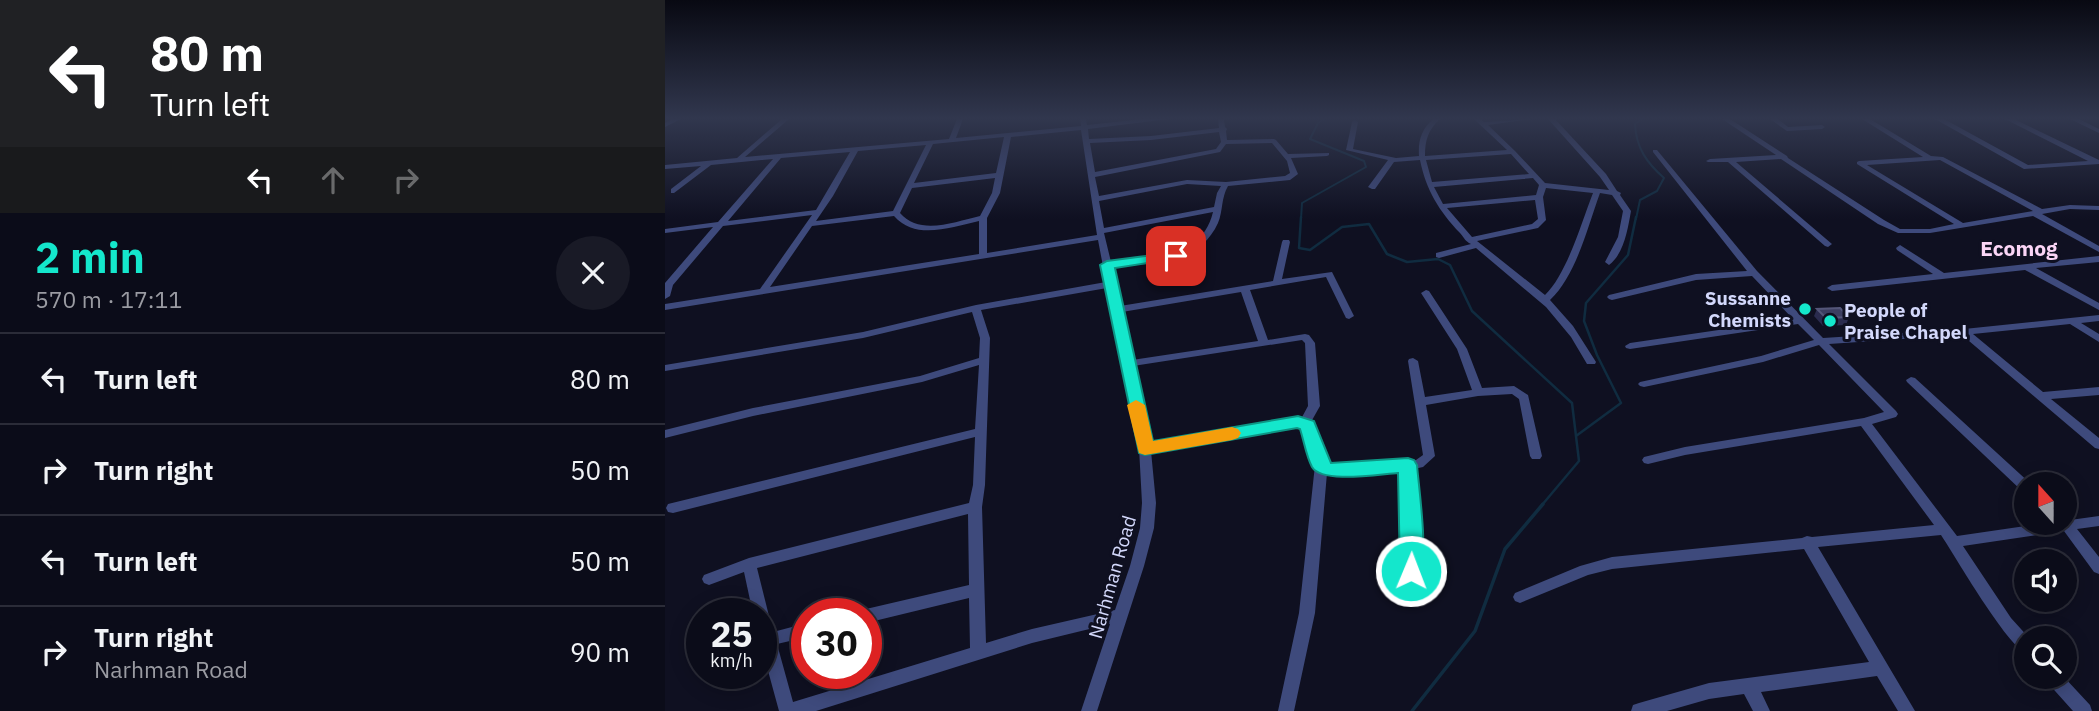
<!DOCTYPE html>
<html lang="en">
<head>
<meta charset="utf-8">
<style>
  :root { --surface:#0b0c19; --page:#191a26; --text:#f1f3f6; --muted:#9a9ba2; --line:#2b2c38; --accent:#14e7cc }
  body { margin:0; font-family:"IBM Plex Sans",sans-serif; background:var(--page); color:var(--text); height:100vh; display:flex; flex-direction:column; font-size:26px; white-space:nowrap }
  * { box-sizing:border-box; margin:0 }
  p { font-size:23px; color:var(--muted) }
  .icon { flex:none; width:38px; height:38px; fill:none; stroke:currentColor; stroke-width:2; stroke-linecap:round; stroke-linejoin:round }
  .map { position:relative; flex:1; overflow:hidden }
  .drawer { display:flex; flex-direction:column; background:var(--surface); width:665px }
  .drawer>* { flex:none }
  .guide { background:#202124; color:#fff; overflow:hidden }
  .needle { width:46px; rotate:339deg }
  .fabs { position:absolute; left:1349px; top:472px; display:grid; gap:14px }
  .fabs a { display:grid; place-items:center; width:63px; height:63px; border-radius:50%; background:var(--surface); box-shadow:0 4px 18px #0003,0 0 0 2px var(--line); font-size:35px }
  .speed { position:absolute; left:21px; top:598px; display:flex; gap:14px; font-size:35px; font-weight:700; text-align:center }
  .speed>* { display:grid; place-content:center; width:91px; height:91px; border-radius:50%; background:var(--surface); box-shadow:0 4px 18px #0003,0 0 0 2px var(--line); line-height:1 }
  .speed small { font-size:18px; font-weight:400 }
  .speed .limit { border:10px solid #d22; background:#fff; color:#111 }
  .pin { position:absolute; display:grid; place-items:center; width:60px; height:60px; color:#fff; margin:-30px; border-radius:14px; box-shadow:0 4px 10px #0006 }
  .me { position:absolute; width:77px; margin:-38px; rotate:1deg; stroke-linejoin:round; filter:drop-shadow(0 0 5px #0008) }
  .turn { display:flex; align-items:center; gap:24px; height:147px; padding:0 35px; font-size:32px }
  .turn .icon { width:91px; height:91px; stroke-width:2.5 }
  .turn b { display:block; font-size:49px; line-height:60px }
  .lanes { display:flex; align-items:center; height:66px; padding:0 35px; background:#0003; justify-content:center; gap:35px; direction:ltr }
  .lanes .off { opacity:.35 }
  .round { display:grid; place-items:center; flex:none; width:74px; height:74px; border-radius:37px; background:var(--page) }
  .summary { display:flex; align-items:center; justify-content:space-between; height:119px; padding:0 35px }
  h1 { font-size:42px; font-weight:700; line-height:52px; color:var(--accent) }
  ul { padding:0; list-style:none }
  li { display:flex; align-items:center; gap:21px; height:91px; padding:0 35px; border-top:2px solid var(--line) }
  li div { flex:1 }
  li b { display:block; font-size:26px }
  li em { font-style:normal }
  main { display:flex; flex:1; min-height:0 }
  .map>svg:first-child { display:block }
</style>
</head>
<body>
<main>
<section class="drawer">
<div class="guide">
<div class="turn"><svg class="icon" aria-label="left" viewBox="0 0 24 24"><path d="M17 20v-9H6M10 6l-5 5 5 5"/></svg><div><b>80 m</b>Turn left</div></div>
<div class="lanes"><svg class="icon" aria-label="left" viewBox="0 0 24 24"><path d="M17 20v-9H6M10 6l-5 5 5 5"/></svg><svg class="icon off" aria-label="ahead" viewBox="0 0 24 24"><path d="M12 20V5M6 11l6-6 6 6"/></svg><svg class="icon off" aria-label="right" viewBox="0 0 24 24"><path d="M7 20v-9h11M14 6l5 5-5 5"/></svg></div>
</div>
<div class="summary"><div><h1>2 min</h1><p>570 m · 17:11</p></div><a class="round"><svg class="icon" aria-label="close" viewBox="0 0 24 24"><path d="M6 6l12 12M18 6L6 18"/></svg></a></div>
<ul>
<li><svg class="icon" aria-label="left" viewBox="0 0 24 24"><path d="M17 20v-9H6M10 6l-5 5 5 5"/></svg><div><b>Turn left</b></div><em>80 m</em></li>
<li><svg class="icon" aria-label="right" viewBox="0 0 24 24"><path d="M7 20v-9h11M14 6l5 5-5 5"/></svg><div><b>Turn right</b></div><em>50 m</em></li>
<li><svg class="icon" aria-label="left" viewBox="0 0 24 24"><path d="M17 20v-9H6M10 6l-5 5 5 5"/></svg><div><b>Turn left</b></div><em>50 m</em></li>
<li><svg class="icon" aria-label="right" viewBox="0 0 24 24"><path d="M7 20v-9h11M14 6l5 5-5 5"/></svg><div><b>Turn right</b><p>Narhman Road</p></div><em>90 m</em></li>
</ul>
</section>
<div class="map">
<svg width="1434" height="711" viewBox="0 0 1434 711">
  <rect width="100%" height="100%" fill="#0f1021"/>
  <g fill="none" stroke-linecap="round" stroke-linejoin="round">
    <path stroke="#102c40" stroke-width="2" d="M636,219L637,203L701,167L699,161L645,139L653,123L659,119
      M971,219L975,200L992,191L999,178C982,163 971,148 970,124L977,119"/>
    <path stroke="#102c40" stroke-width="2.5" d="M636,217L634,248L645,250L677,227L704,224L722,254L742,262L773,259L785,265L807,311L907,403L914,461L877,505
      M911,436L956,403L932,355L919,321L921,303L963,255L971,217"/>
    <path stroke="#102c40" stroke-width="3.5" d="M747,711L810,631L840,549L878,504"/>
    <path fill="#3e4a7c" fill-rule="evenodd" d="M7,119H16L0,127V123Z
      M117,119H124L80,157L284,139L292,119H298L291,138L416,126L415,119H421L422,125L477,119H504L423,129L424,139L486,136L554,128L553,119H559L560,127L562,129L561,131L562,140L609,139L611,140L623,154L664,153V155L662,156L626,158L633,174L625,180L563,186C556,198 558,211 553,223C533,266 488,263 447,267L455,306L608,281L617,242L618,240H624L625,242L617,279L667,272L689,316L684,319L681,318L661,277L585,290L603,340L640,334L644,335L650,343L655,406L646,422L649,425L661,462L668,465L751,460L758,455L743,361L744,359L748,358L753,361L760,397L807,390L792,349L756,293L761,290L764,291L802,349L817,388L849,386L863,395L877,456L875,459H867L865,456L854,399L847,394L813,396L761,405L770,456L758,467L749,469L754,529L753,571L751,575L746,577L741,575L739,571L740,529L737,470L667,475L662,473L650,613L629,711H613L634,613L650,465L638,428L633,426L486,451L491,503L489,528L479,566L432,711H416L445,624L367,643L151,711H114L96,645V614H88L79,572L44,585L39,583L37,579L39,575L84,558L304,503L308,485L310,437L8,513L3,512L1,508L3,504L310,429L314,365L257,382L88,416L0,438V430L88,408L255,376L314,358L315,338L307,312L198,338L0,371V365L198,332L311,305L441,282L433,240L0,310V304L95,289L147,215L58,226L8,285L5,296L0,299V283L48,227L0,233V229L53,222L108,159L46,165L9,193H6V189L36,166L0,169V165L72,158ZM416,130L432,235L322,253V218L335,193L346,137ZM554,132L556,142L551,149L430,172L425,143L486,140ZM339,137L331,173L249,183L268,144ZM607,143L622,161L625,173L620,176L561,182L522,180L434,196L430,177L555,152L561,144ZM261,145L228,211L151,221L168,196L193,151ZM185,152L151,210L63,221L116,158ZM330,178L327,193L315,216C289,222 255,236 235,213L247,188ZM522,184L556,186L552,193L549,207L439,228L434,201ZM548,212C536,261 486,257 446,262L439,233ZM229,216C251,241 286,227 314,221V254L105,287L147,226ZM442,288L445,310L447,312L474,448L477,503L475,528L465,566L450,610L367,629L321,643L317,507L320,485L325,338L316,310ZM576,292L593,341L467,360L457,312ZM637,340L640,343L643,406L636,419L485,443L468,366ZM303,514L304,585L201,609L196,611L194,614H201V623L304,598L305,648L128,702L112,644L142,637V623L108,632L92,568Z
      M768,119H775C763,130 760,140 760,156L842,150L809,119H816L819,122L867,119L823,125L850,151L880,183L944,190L935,177L883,119H890L941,174L952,191L956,193L955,195L966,211C963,228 959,254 944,265L940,262L953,237L958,211L947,195L935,193C923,226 911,276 885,300L908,326L931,362L930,364H922L906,337L881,307L811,248L774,258L771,257V253L806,244C800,241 800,239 795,233C774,211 761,190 755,160L729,162L710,189H707L703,187L723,160L681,150L687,122L690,120L693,122L688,149L731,158L754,156C753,141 756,130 768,119ZM846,154L864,174L767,182L761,160ZM868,178L874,185L871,195L778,204L769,187ZM881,188L928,193C917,221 902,274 880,295L812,241L873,228L881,220L878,197ZM870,200L873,219L867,224L807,237L782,208Z
      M1057,119H1065L1122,156L1123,158L1219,220L1235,229H1265L1289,224L1192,164V162L1194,161L1258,157L1197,119H1205L1266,156L1278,157L1377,209L1405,205L1434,206V210L1405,209L1377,214L1434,246V252L1368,216L1265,233H1233L1213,224L1116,159L1071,162L1167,244L1163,247L1160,246L1063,162H1043L1041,161L1045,159L1111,155ZM1275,160L1368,211L1298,223L1202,165Z
      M1105,119H1113L1123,127L1157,125L1160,127L1157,129L1122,131Z
      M1270,119H1279L1363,165L1423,161L1340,119H1349L1434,160V164L1359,169Z
      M1405,119H1414L1434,129V133Z
      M988,150H992L1092,271L1158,338L1299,329L1434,315V321L1416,323L1434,334V342L1405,324L1308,334L1378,392L1434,387V395L1386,399L1434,438V449L1430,448L1297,335L1164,344L1231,411L1233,414L1231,417L1207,424L1292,536L1381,523H1400V518L1405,520L1434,516V526L1412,529L1434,557V574L1429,572L1399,531L1298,546L1346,618L1365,639H1362V654C1342,646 1290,556 1276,535L1153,547L1250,711H1233L1212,676L1096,692L1105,711H1088L1079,694L1044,699L1002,711H966L968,705L974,703L1044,683L1204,662L1139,549L947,569L923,575L855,603L850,601L848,597L850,593L915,566L947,557L1137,538L1142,536L1147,537L1269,525L1196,426L1020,455L983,464L979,463L977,460L979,457L1020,447L1199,418L1219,412L1154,345L1098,362L979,387L975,386L973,384L975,382L1096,356L1149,340L1133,324L965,349L961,348L960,346L965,343L1128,319L1087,276L1031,280L947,300L944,299L942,297L944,295L1031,274L1082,271L988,152Z
      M1235,245L1279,273L1434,256V262L1371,268L1434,303V310L1360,270L1167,291L1162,288L1167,285L1268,274L1232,250L1231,248Z
      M1246,377L1250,378L1367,485H1362V493L1357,491L1242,382L1241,380Z
      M1380,677H1399L1425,705L1427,711H1408L1382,682Z"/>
  </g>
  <path fill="#2a2b4e" d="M1152,309L1184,317L1181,325L1158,326L1149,316Z"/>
  <path fill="#3c3e61" stroke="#545679" stroke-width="2" d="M1175,308L1184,317L1161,318L1152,309Z"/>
  <linearGradient id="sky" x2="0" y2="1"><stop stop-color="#080912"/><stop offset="0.54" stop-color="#31374e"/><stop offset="1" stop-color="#31374e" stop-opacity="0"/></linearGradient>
  <rect width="1434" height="219" fill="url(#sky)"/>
  <path fill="#14e7cc" stroke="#0d9685" stroke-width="2" d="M511,252L515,253V258L450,268L488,441L633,416L649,421L666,463L743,458L749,460L752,465C754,490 764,557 754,577L746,580L738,577L735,571L733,473C715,474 657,484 647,467C641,456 639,441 635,429L632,428L480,455L474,453L435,265L442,261Z"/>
  <path fill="#f59e0b" d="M471,400L480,405L488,441L567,427L573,429L576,433L573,438L567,440L480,455L474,453L462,405Z"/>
  <g fill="#14e7cc" stroke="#0f1021" stroke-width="2.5">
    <circle cx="1140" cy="309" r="7"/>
    <circle cx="1165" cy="321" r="7"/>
  </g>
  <g text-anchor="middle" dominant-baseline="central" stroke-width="6" stroke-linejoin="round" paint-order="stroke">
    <g font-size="19" font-weight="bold" fill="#d3d8fb" stroke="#0f1021" text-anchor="end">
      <text x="1126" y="298">Sussanne<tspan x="1126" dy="22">Chemists</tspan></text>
      <text x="1179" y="310" text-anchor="start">People of<tspan x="1179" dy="22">Praise Chapel</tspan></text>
    </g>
    <g font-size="19" fill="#d3d8fb" stroke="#0f1021">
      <text transform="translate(447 577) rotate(-74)">Narhman Road</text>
    </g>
    <g font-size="21" font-weight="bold" fill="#fbd5f6" stroke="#0f1021">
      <text x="1354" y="248">Ecomog</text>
    </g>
  </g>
</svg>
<div class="fabs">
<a><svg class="needle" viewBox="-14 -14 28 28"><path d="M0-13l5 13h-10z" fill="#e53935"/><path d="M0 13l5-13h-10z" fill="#9a9ba2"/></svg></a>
<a><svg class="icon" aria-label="sound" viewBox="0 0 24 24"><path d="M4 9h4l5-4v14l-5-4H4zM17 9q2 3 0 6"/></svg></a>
<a><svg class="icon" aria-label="search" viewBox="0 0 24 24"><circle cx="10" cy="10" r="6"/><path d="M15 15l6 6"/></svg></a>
</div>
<div class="speed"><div>25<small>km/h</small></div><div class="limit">30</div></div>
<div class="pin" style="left:511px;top:256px;background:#d93025"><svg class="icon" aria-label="arrive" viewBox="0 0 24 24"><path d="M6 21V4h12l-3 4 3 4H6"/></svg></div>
<svg class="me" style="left:746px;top:571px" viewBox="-20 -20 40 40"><circle r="17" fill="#14e7cc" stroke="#fff" stroke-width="3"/><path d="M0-11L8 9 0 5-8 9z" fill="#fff"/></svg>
</div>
</main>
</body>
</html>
